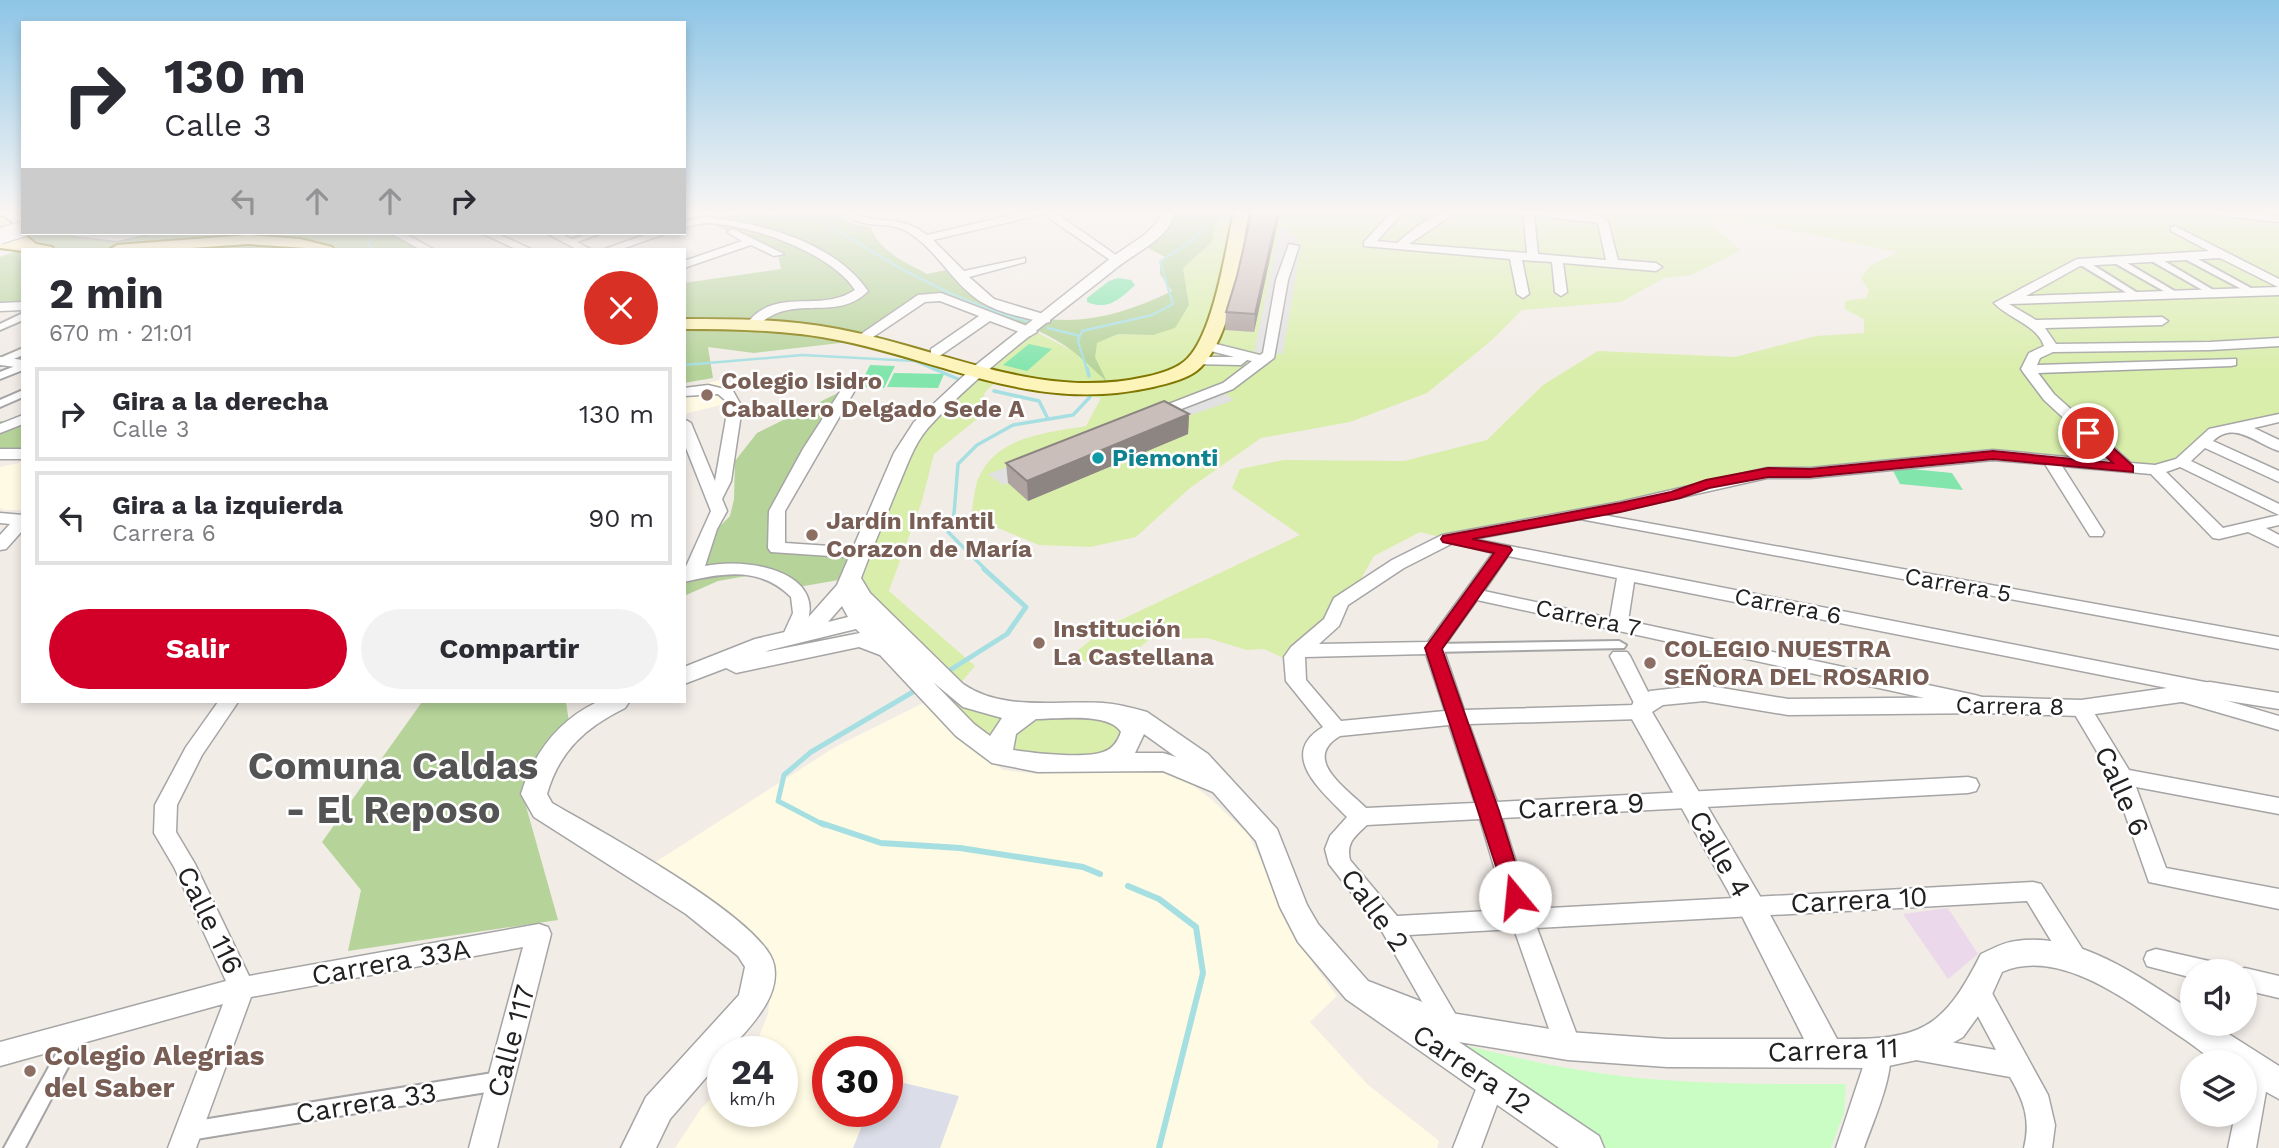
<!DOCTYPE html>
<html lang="es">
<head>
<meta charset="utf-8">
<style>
  :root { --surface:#fff; --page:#f2f2f3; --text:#2b2b33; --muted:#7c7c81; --line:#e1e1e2; --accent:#d20028 }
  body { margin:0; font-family:"Work Sans",sans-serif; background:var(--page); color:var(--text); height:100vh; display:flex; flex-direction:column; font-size:26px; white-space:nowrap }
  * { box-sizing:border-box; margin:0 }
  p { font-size:23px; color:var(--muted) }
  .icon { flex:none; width:38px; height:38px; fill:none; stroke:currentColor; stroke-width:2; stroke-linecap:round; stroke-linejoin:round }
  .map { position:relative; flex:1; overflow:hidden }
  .sheet { position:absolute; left:21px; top:248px; width:665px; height:455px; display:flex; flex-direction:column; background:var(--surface); border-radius:0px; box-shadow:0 4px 10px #0003 }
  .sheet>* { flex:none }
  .top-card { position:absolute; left:21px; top:21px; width:665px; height:214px; border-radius:0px; box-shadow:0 4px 10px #0003; background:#fff; color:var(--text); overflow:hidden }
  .fabs { position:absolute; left:2180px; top:959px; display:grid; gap:14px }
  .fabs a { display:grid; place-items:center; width:77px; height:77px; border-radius:50%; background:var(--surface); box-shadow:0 4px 10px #0003; font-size:35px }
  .speed { position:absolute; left:707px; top:1036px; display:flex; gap:14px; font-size:35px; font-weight:700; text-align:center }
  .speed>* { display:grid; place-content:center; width:91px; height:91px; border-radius:50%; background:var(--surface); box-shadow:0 4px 10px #0003; line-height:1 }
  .speed small { font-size:18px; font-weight:400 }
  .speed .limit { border:10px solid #d22; background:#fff; color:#111 }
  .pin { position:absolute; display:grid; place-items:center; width:60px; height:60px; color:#fff; margin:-30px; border:4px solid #fff; border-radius:50%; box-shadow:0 2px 7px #0007 }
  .me { position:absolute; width:77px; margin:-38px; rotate:343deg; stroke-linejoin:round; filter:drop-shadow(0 0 5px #0008) }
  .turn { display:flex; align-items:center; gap:24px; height:147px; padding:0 28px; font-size:32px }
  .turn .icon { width:91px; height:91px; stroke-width:2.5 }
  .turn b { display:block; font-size:49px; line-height:60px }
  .lanes { display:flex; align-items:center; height:66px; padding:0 28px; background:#0003; justify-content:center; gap:35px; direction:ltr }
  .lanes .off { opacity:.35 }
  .round { display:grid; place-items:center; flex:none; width:74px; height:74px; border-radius:37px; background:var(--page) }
  .overview { display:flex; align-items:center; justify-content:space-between; height:119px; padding:0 28px }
  h1 { font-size:42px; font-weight:700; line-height:52px }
  .action { display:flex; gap:14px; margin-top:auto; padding:14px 28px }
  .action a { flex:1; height:80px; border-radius:42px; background:var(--accent); color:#fff; font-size:28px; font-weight:700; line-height:80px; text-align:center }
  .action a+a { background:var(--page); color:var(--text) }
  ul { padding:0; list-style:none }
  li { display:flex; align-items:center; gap:21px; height:94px; margin:0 14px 10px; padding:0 14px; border:4px solid var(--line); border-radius:0px }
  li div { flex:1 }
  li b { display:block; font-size:26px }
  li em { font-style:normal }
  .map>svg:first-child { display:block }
</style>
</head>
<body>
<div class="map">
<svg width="2279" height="1148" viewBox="0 0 2279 1148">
  <rect width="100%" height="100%" fill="#f2ece7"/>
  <path fill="#ebd9eb" d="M1948,908L1978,954L1948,979L1903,914Z"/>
  <path fill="#fffae3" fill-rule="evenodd" d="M720,380L734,402L684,414V388Z
    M23,462V510H4L0,508V467Z
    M923,703L978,754L1004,770L1036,774L1134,768L1164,772L1189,782L1211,799L1248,834L1314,965L1337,996L1310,1022L1367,1084L1439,1141L1437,1148H675L700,1110L723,1086V1111H782V1052H749L759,1037L768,1014L771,985L769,948L751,937L654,863L835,747ZM828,1052H887V1111H828Z"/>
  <path fill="#d9eeab" d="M1220,211H2279V418L2229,427L2181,462L2156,470L1983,456L1767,473L1448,539L1420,532L1374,556L1343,611L1292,662L1264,649L1247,650L1207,638L1150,639L1124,660L1063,662L1110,625L1300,535L1232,488L1240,469L1284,460L1404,461L1487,440L1543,385L1598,351L1735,357L1816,336L1864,333V319L1845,309V301L1866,298L1869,290L1861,278L1870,266L1898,252L1738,220L1710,223L1741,251L1691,275L1664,278L1621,302L1522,310L1492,340L1427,393L1350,422L1261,438L1190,488L1136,537L1090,547L1039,545L971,517C973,506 974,490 978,479C996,436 1046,433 1086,426L1101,398L1043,391L999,379L985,392L977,419L934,454L922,501L889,591L975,666L955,690L850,578L912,436L1032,330L1073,351L1105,380L1094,357L1096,343L1118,334L1153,335L1189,305L1183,268L1211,243Z
    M944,694L980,710L1010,715C998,721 992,729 988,742Z
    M1035,717C1062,717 1108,707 1123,734L1105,756H1013L1007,745L1014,732Z"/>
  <path fill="#b6d39a" d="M783,211H835L851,224L871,227C878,251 907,263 927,274L946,270L972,286L977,292C997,300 1027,317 1048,319C1091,324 1133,310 1172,291L1160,274V262L1165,257L1142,245L1172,217L1173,211H1220L1211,243L1183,268L1189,305L1175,328L1153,335L1118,334L1097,343L1095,357L1107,382C1096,372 1086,362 1075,353C1035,322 977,308 929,299L866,340L754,353L708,347L713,378L684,383V283L781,269L778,254L701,219L755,213L772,216Z
    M23,233H70L81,239L116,241L154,233H387L419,250H23V301L0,303V257L36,244Z
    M846,389L777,511V547L860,553L850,578L787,589L763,573L718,581L684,596V575L710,551L718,528L730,516L734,499L735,461L757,433Z
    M0,421L23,422V454L0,460Z
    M422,702H566L570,729L547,760L524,799L558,920L348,951L361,890L322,842Z"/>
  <path fill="#cafdc4" d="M1431,1037C1478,1048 1525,1061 1573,1069C1662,1085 1755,1084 1846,1084L1844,1113L1831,1148H1595Z"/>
  <path fill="#82e5ac" d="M1118,278L1131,280L1135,285C1120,299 1108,311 1087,302V298L1109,281Z
    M1029,344L1052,349L1027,371L1003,365Z
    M870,365L895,366L884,388L859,387Z
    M894,373L944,374L938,388L887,387Z
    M1891,467L1952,473L1963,490L1900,484Z"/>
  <path fill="#e1e1e1" d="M1280,227L1288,228L1301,245L1283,354L1254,352Z
    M1218,389L1234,400L1174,421L1167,416L1003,485L988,474Z"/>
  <path fill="#dbdee8" d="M887,1079L959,1096L940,1148H853L868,1111H887Z"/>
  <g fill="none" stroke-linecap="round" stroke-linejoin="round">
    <path stroke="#a6dfe2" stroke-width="2.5" d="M816,211C828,228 846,235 863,246C916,279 970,306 1030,322
      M372,250L369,244L376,233
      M1048,328L1080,336
      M684,365L802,355L915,361L936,370
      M1087,370L1078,341L1082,331L1152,315L1173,304L1160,262C1179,248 1207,237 1211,211"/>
    <path stroke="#a6dfe2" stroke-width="3.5" d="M932,368L958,379
      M1087,368L1089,376
      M994,391L1039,401L1048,419
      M986,570L948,532L954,514L958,464L977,445L1013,425L1073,415L1090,397"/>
    <path stroke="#a6dfe2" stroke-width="5" d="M947,672L1007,634L1026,607L984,569
      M824,825L778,801L784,775L811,752L918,689"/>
    <path stroke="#a6dfe2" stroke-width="6" d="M821,823L881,843L960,848L1083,867L1100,874
      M1128,886L1159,899L1196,927L1203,973L1159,1148"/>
    <g stroke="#a5a5a5" stroke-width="4">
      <path id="pedestrian" d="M590,233H601L572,244L565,242Z
        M2181,253H2187L2258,292L2251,294L2181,257Z
        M2148,255H2154L2220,294L2213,296L2148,259Z
        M2111,257H2117L2183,296L2176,298L2111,261Z
        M2079,260H2085L2144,297L2137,299L2079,264Z
        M23,313V320L0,330V324Z
        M23,348V355L0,365V358Z
        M23,363V370L0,379V372Z
        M23,390V397L0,407V400Z
        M1619,641L1626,645L1624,648L1433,652L1426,648L1433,644Z
        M76,1027L82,1029L85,1035L25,1148H4L70,1029Z
        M499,1072L506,1075L508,1081L506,1087L499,1090L190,1140L183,1138L180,1131L183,1124L190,1122Z"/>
    </g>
    <g stroke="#a5a5a5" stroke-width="3">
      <path id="minor" d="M843,211C854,211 859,217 869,218C894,223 904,218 927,235L1028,211H1053L1123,260L1113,262L1043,214L933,240L964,271L1025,258V262L969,277L994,299L1050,316V322L1045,323C1023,317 998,313 978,300C951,281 936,249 908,232C887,219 862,232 843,211Z
        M1393,211H1404L1377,241L1397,243C1414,228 1435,211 1458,211L1409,244L1527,253L1523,211C1548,211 1587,206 1608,221L1618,260L1656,263L1662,267L1656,271L1563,263L1567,292L1561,296L1555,292L1552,262L1522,260L1529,294L1523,298L1517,294L1510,259L1364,246V242ZM1534,215L1598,223L1606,260L1538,254Z
        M2203,211H2239L2279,216V222L2208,214Z
        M705,217C762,223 834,242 868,291C836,324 791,291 757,327H747L746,324C777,285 819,314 855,290C830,252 750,224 705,223C698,223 691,226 684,228V221Z
        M2175,226L2279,279V295L2009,304L2036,320L2162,317L2168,321L2162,325L2045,328L2056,344L2210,342L2279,338V346L2210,350L2053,352L2040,358L2037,365L2236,359V365L2231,366L2038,373L2054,394L2131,463L2155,465L2176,459L2209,429L2279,414V422L2254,428L2279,440V451C2256,444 2235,420 2213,441L2279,471V482L2205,448L2191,461L2279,504V515L2180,467L2166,472L2223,528L2279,515V525L2266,528L2279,535V547L2248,532L2219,539L2213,538L2151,474L2062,466L2104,532L2102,536H2090L2045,464L1993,460L1810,478H1767L1603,515L2279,637V649L1580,519L1474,539L2210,683L2217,685L2220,690L2217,695L2211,696L2279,716V730L2172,699L2169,694L2172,689L1634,582L1628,621L1975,695L1982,697L1985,702L1982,707L1975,709L1477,600L1443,648L1464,710L1635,705L1610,656L1613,652H1627L1630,656L1654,704L1649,710L1647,717L1640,719L1469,724L1497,802L1968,777L1976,779L1979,785L1976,791L1968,793L1502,818L1531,909L2033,882L2041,884L2085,953L2088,960L2085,967L2076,970L2067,967L2027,901L1537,928L1581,1046L1577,1054L1568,1058L1559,1054L1555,1046L1514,929L1409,935L1463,1027L1459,1035L1450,1039L1441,1035L1383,933L1329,864L1325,849L1330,836L1347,817C1324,793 1276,755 1323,727L1286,681L1284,657L1291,647L1324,619L1334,598L1392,560L1442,535L1620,502L1767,468H1810L1993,450L2110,461L2044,400L2023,372L2021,369L2029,353L2044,346C2036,324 2009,319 1994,303L2077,259L2209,251L2171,231V227ZM2220,258L2278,287L2026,296L2080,266ZM1453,543L1493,553L1428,642L1319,644L1339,626L1348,605L1404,568ZM1508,556L1617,578L1610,618L1484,591ZM1426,654L1445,711L1341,721L1306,680L1305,657ZM1449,725L1475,803L1366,808C1346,788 1301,759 1340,736ZM1480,819L1507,910L1397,916L1350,860C1346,843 1354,837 1367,825Z
        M733,229L784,254L774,256L751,245L684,268V261L742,241L727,232Z
        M68,233H153L117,241L74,236Z
        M390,233H404L435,250H421Z
        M481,233H496L533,250H518Z
        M546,233H560L592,250H578Z
        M650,233H667L619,250H602Z
        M1289,244L1299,246L1288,280L1274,358L1233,389L1158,418H1148L1146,415L1148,412L1223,383L1252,361L1247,360L1241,365L1191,364V358L1196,357H1234L1203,349V343L1208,342L1260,355L1263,353L1276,280Z
        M941,293L1035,329L1037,332L1030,336L990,321L941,355H931V349L979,316L940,301L925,302L873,337L868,338L861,334L918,295Z
        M23,302V310L0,311V303Z
        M0,357L23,360V368L0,365Z
        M708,385L733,391L742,407L731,481L722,499L727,511L717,529L705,566C753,556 840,575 799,639L792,641L783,635L793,613L791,597C760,566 723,573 684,582V571L711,511L684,443V419L691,423L715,481L728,407L725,400L718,394L684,396V388Z
        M848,386L855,390L785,511V543L860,548L869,553L860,558L771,552L768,548L769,511L803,449L843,387Z
        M23,415V424L0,433V424Z
        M0,449H23V459H0Z
        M0,513L23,515V530L6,549L0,550V535L10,524L0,523Z
        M2081,701L2088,703L2129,770L2279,798V814L2136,787L2166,868L2279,889V909L2149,882L2112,777L2071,708L2074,703Z
        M218,702H238L202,755L177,805L176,832L195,864L249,976L539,924L548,927L551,934L497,1148H469L523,947L251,997L196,1148H168L223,1004L0,1066V1042L226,981L174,867L154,833L155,805L186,747Z
        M2156,949L2218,963L2221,971H2193V978L2147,966L2144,959L2147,952Z
        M2245,968L2279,976V998L2245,990V971H2237Z
        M1978,981L1987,984L2048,1095L2055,1125L2052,1148H2024C2031,1120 2024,1101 2010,1077L1916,1060L1907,1056L1903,1048L1907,1040L1916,1036L1996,1050L1965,992L1969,984Z
        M1879,1042L1888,1046C1898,1067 1872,1124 1864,1148H1836L1870,1046Z
        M2257,1057L2266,1060L2270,1069L2256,1148H2228L2235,1115H2245V1065L2248,1060Z
        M1492,1071L1502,1074L1505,1083L1481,1148H1453L1482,1074Z"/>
    </g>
    <g stroke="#a5a5a5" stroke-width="3">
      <path id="tertiary" d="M1159,211H1172L1174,216C1165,241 1134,253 1115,269C1053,319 982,368 928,428C913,445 906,469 897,489C885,519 872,548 861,578L870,593L963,684C1004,712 1056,700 1103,703C1118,704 1133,708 1147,712L1208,754L1277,829L1307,905L1318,924L1368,981L1451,1013L1568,1032L1667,1039H1804L1741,914L1628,712L1636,698L1650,691L1704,685L1788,699L1989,697L2081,700L2210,682L2279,693V709L2210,698L2081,716L1989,713L1788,715L1704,701L1663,705L1652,712L1761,898L1837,1039C1920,1040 1943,1030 1981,954C1992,949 2004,942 2016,941C2080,931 2142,979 2193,1011V1024H2213L2279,1066V1099L2245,1080V1062C2237,1062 2226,1064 2218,1062C2208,1058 2196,1047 2187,1041C2138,1009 2063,945 2002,972L1989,1001L1963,1037L1926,1058L1879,1068L1667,1067L1568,1060L1459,1042L1599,1136L1604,1148H1559L1346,999L1298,942L1280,907L1256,841L1213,792L1163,771L1038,772L992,763L956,736L880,655L859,647L736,673L726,668L684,684V667L755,639L798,629L837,585L894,453L914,422L972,368L1112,257L1143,236L1158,222L1160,216ZM842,606L848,617L828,622ZM856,629L860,633L765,652L770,650ZM933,682L963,707L1002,718L990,736L974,724ZM1036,719C1058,719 1109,712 1121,732C1118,741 1113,749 1103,752C1085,759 1033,753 1013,750L1016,734ZM1144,734L1176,757L1163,753H1135Z
        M597,702H629L625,708C586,727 559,751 547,794L552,803C596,829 765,919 774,965C781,999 747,1029 728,1052H723V1058L670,1119L656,1148H621L646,1097L739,995L745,967L738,956L686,914L534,817L521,794C534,752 558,721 597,702Z"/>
    </g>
    <g stroke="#807600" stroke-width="4">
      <path id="secondary" d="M1234,211H1249C1241,255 1233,334 1201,367C1189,379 1169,383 1153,387C1037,413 952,364 843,341C791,330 737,329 684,329V319C736,319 787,319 838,329C941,348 1039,401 1145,377C1159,374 1178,369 1188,358C1214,331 1226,248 1234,211Z
        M0,217L5,219L36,244L52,247L54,250L23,251L0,248V238L12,240L0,230Z
        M248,235L300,239L332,247L334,250L248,244L164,250H109L117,245Z"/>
    </g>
    <use href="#pedestrian" fill="#fff" fill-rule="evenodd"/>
    <use href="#minor" fill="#fff" fill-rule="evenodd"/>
    <use href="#tertiary" fill="#fff" fill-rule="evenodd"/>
    <use href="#secondary" fill="#fdf4ba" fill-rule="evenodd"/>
    <g stroke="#a5a5a5" stroke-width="18" stroke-linecap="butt">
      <path id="tertiary-bridge" d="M0,236L23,229"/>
    </g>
    <use href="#tertiary-bridge" stroke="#fff" stroke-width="15"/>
  </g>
  <path fill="#aea3a0" d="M1252,211H1280L1254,332L1225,330L1226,312L1237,276Z
    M1189,414L1188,434L1028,501L1008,483L1006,463Z"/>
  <path fill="#8d8582" d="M1278,211L1280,212L1254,332L1255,314Z
    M1189,414L1188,434L1028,501L1027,481Z"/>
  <path fill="#cabeba" stroke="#8d8582" stroke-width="2" d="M1252,211H1278L1255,314L1226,312L1237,276Z
    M1164,401L1189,414L1027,481L1006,463Z"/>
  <linearGradient id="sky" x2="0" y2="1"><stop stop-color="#8dc5e6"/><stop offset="0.57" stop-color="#f9f6f4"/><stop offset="1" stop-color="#f9f6f4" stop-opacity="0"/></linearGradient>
  <rect width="2279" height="372" fill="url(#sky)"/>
  <path fill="#d20028" stroke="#88001a" stroke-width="2" d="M2088,429L2093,430L2133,466V472L1993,459L1810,477H1768L1709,488L1680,498L1620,512L1472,539L1510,547L1512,550L1442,649L1499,811L1526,897L1523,903L1515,906L1508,903L1425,648L1494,553L1443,542L1441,539L1443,536L1620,503L1671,492L1706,480L1768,468L1810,469L1993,451L2113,463L2083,435V430Z"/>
  <g fill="#8d6e63" stroke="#fff" stroke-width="2.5">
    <circle cx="707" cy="395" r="7"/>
    <circle cx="812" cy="535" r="7"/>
    <circle cx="1039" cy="643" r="7"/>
    <circle cx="1650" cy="663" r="7"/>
    <circle cx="30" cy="1071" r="7"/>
  </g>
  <circle fill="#0f9aa8" stroke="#fff" stroke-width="2.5" cx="1098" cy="458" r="7"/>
  <g text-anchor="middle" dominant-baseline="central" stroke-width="5" stroke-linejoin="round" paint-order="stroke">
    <g font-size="24" font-weight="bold" fill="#785e54" stroke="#fff" text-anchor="start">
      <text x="721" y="381">Colegio Isidro<tspan x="721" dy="28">Caballero Delgado Sede A</tspan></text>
      <text x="826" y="521">Jardín Infantil<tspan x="826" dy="28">Corazon de María</tspan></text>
      <text x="1053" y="629">Institución<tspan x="1053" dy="28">La Castellana</tspan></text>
      <text x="1664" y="649">COLEGIO NUESTRA<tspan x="1664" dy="28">SEÑORA DEL ROSARIO</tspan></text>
    </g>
    <g font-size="24" font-weight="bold" fill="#0d838f" stroke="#fff" text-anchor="start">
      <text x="1112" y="458">Piemonti</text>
    </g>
    <g font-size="24" fill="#212121" stroke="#fff">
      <text transform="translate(1958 585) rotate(10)">Carrera 5</text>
      <text transform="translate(1788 606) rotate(11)">Carrera 6</text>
      <text transform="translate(1588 618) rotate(12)">Carrera 7</text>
      <text transform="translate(2010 706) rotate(1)">Carrera 8</text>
    </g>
    <g font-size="28" fill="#212121" stroke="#fff">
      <text transform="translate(2122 791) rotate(66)">Calle 6</text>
      <text transform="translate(1581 806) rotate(-3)">Carrera 9</text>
      <text transform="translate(1720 854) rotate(60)">Calle 4</text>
      <text transform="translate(1859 900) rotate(-3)">Carrera 10</text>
      <text transform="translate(1375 910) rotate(54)">Calle 2</text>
      <text transform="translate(210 920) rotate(64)">Calle 116</text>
      <text transform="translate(391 962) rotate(-10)">Carrera 33A</text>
      <text transform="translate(511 1041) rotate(-75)">Calle 117</text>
      <text transform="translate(1833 1050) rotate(-2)">Carrera 11</text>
      <text transform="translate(1472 1069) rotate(34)">Carrera 12</text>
      <text transform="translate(366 1103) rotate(-9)">Carrera 33</text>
    </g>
    <g font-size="28" font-weight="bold" fill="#785e54" stroke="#fff" text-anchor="start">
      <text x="44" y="1055">Colegio Alegrias<tspan x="44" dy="32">del Saber</tspan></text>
    </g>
    <g font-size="38" font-weight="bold" fill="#545454" stroke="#fff">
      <text x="393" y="766">Comuna Caldas<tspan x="393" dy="44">- El Reposo</tspan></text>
    </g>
  </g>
</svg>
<div class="fabs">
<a><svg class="icon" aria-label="sound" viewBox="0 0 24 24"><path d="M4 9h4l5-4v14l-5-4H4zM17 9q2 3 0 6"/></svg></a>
<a><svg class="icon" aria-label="layers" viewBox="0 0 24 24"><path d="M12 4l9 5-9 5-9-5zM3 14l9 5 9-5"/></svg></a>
</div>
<div class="speed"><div>24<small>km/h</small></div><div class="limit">30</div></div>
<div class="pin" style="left:2088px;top:433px;background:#d93025"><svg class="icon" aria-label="arrive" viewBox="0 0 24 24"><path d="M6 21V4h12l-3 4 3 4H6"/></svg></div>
<svg class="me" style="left:1515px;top:897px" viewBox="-20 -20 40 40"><circle r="19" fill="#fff"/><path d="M0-13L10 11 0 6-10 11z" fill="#d20028"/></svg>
<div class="top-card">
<div class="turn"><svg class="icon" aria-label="right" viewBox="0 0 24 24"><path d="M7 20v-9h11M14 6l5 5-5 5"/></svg><div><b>130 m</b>Calle 3</div></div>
<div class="lanes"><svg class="icon off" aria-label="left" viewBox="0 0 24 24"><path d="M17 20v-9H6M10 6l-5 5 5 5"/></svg><svg class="icon off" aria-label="ahead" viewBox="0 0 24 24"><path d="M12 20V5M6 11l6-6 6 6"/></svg><svg class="icon off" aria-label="ahead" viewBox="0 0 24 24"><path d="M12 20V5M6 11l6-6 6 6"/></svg><svg class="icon" aria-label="right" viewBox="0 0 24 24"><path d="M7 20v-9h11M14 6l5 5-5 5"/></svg></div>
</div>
<section class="sheet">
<div class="overview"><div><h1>2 min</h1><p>670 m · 21:01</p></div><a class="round" style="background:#d93025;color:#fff"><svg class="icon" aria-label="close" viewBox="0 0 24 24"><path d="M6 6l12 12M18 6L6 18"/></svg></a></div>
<ul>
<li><svg class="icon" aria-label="right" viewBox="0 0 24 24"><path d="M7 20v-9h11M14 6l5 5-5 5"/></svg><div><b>Gira a la derecha</b><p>Calle 3</p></div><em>130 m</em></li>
<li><svg class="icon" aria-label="left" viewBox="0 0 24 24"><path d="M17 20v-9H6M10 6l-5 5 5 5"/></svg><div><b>Gira a la izquierda</b><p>Carrera 6</p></div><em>90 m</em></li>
</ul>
<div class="action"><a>Salir</a><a>Compartir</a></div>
</section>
</div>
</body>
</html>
